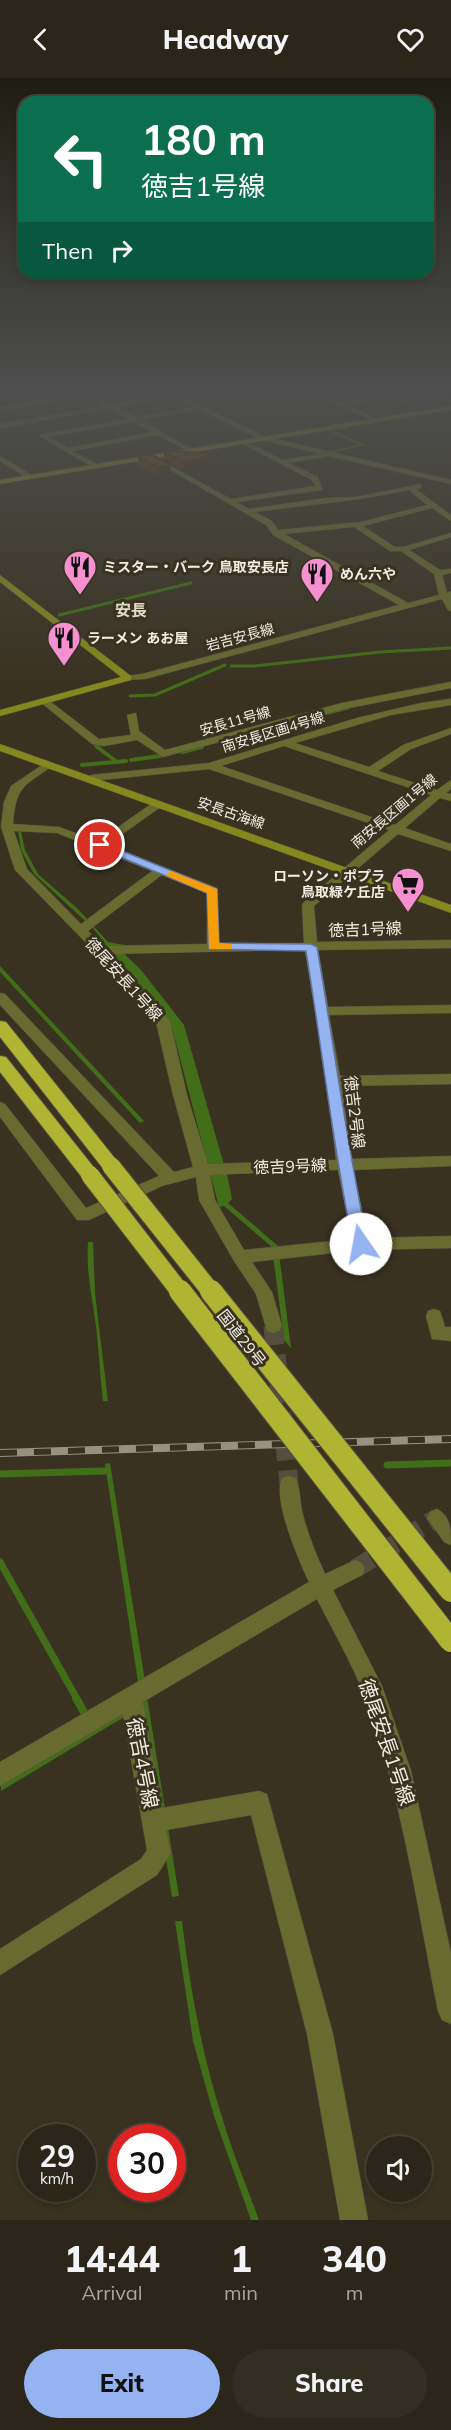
<!DOCTYPE html>
<html lang="en">
<head>
<meta charset="utf-8">
<style>
  :root { --surface:#2b2619; --page:#332e22; --text:#f1f3f6; --muted:#a6a5a2; --line:#474338; --accent:#95b2f1 }
  body { margin:0; font-family:Mulish,"Noto Sans JP",sans-serif; background:var(--page); color:var(--text); height:100vh; display:flex; flex-direction:column; font-size:22px; white-space:nowrap }
  * { box-sizing:border-box; margin:0 }
  p { font-size:20px; color:var(--muted) }
  .icon { flex:none; width:33px; height:33px; fill:none; stroke:currentColor; stroke-width:2; stroke-linecap:round; stroke-linejoin:round }
  .map { position:relative; height:2142px; overflow:hidden }
  .details { display:flex; flex-direction:column; background:var(--surface); flex:1 }
  .details>* { flex:none }
  .guide { position:absolute; left:18px; top:18px; width:416px; height:183px; border-radius:18px; box-shadow:0 3px 9px #0003,0 0 0 2px var(--line); background:#0b6e4f; color:#fff; overflow:hidden }
  .controls { position:absolute; left:366px; top:2058px; display:grid; gap:12px }
  .controls a { display:grid; place-items:center; width:66px; height:66px; border-radius:50%; background:var(--surface); box-shadow:0 3px 9px #0003,0 0 0 2px var(--line); font-size:30px }
  .speed { position:absolute; left:18px; top:2046px; display:flex; gap:12px; font-size:30px; font-weight:700; text-align:center }
  .speed>* { display:grid; place-content:center; width:78px; height:78px; border-radius:50%; background:var(--surface); box-shadow:0 3px 9px #0003,0 0 0 2px var(--line); line-height:1 }
  .speed small { font-size:15px; font-weight:400 }
  .speed .limit { border:9px solid #d22; background:#fff; color:#111 }
  .pin { position:absolute; display:grid; place-items:center; width:51px; height:51px; color:#fff; margin:-26px; border:3px solid #fff; border-radius:50%; box-shadow:0 2px 6px #0007 }
  .me { position:absolute; width:66px; margin:-33px; rotate:348deg; stroke-linejoin:round; filter:drop-shadow(0 0 4px #0008) }
  .turn { display:flex; align-items:center; gap:21px; height:126px; padding:0 24px; font-size:27px }
  .turn .icon { width:78px; height:78px; stroke-width:2.5 }
  .turn b { display:block; font-size:42px; line-height:51px }
  .then { display:flex; align-items:center; height:57px; padding:0 24px; background:#0003; gap:12px; font-size:22px }
  .eta { display:flex; justify-content:space-evenly; align-items:center; height:102px; text-align:center }
  .eta b { font-size:36px; font-weight:800; line-height:42px }
  .button { display:flex; gap:12px; margin-top:auto; padding:12px 24px }
  .button a { flex:1; height:69px; border-radius:36px; background:var(--accent); color:#111; font-size:24px; font-weight:800; line-height:69px; text-align:center }
  .button a+a { background:var(--page); color:var(--text) }
  header { display:flex; justify-content:space-between; align-items:center; height:78px; padding:0 24px; background:var(--surface); font-size:27px; font-weight:800 }
  .map>svg:first-child { display:block }
</style>
</head>
<body>
<header><svg class="icon" aria-label="back" viewBox="0 0 24 24"><path d="M15 5l-7 7 7 7"/></svg>Headway<svg class="icon" aria-label="heart" viewBox="0 0 24 24"><path d="M12 20l-8-8c-3-5 5-10 8-4 3-6 11-1 8 4z"/></svg></header>
<div class="map">
<svg width="451" height="2142" viewBox="0 0 451 2142">
  <rect width="100%" height="100%" fill="#393221"/>
  <path fill="#436e19" d="M18,753H21L25,772L38,796L78,831L108,864L125,867L117,869L141,892L184,947L228,1101L232,1121L228,1125L278,1168L291,1270L284,1262L272,1169L224,1128L219,1129L172,950L131,896L117,883L93,850L34,796L21,772Z
    M0,888L144,1043L140,1045L0,894Z
    M88,1164H93L95,1215L108,1323H103C100,1298 99,1273 96,1248C92,1219 86,1193 88,1164Z
    M110,1385L145,1603L138,1604L105,1386Z
    M147,1619L179,1818L172,1819L141,1622Z
    M126,1631L129,1636L1,1713V1706Z
    M175,1843H182C190,1911 202,1977 223,2042C233,2076 247,2109 259,2142H251L214,2038L193,1963Z"/>
  <g fill="none" stroke-linecap="round" stroke-linejoin="round">
    <path stroke="#436e19" stroke-width="2" d="M357,333L442,316
      M333,352L345,350
      M329,374L363,367L331,353"/>
    <path stroke="#436e19" stroke-width="3" d="M59,537L191,505
      M231,588H255L380,574L451,570
      M130,618L155,617L225,587
      M304,641L348,630
      M265,651L269,650"/>
    <path stroke="#436e19" stroke-width="4" d="M240,660L269,650
      M96,668L117,684
      M182,674L202,669
      M131,682L160,678
      M82,687L126,683"/>
    <path stroke="#436e19" stroke-width="7" d="M387,1387L451,1385
      M0,1396L105,1393
      M0,1484L77,1621"/>
    <path stroke="#436e19" stroke-width="8" d="M76,1620L84,1634"/>
    <path stroke="#554e3e" stroke-width="19" stroke-dasharray="19 10" stroke-linecap="butt" d="M273,1248L289,1406
      M355,1491L437,1440"/>
    <g stroke="#565040" stroke-width="1">
      <path id="street" d="M25,308H40L0,317V313Z
        M69,308H77L87,314L132,308L92,316L111,326L167,316L152,308C161,308 167,314 175,315C186,316 212,308 228,308L180,318L267,359L451,402V406L328,378L288,385L318,399L322,412L237,424L249,431L326,420L356,419L421,406V410L416,411L451,437V443L432,430L363,448L395,469H403L451,455V459L409,472L440,492L451,491V495L442,497L447,515L451,513V533L448,532L442,521L145,601L125,602V598L142,596L399,527L273,457L266,447L151,381L156,380L231,421L315,408L312,402L241,365V363H245L283,382L320,376L263,362L199,332L140,342L194,372V374H190L158,357L73,373L99,387L96,391L38,357L128,341L109,331L0,350V346L104,328L85,318L0,333V329L80,315ZM173,319L193,329L135,339L116,329ZM133,344L152,354L68,370L49,359ZM409,412L427,427L361,444L278,452L272,443L255,434C307,427 358,423 409,412ZM354,449L390,473H401L434,496L439,517L408,525L284,456Z
        M297,308H306L316,313L358,308L322,316L341,324L384,315L372,308H380L393,316L347,327L379,342L377,345Z
        M0,378L2,379L35,399L28,401L0,383Z
        M451,604V610L344,631L163,679L137,662L104,668L92,666L39,623L47,621L99,661L131,657L127,637L136,635L139,653L165,672L342,625Z
        M451,621V627L391,637L295,665L369,689L403,667L451,650V656L411,671L378,693L437,712L451,702V711L446,715L451,716V723L440,720L405,750L451,766V773L398,756L314,828L317,864L451,862V870L318,872L328,929L451,927V935L329,937L340,998L451,996V1006L342,1008L351,1081L451,1078V1088L353,1092L368,1160L451,1158V1170L361,1172L252,1184L272,1214L282,1248L279,1253L273,1255L267,1253L256,1216L234,1183L199,1122L196,1099L162,1108L89,1142H77L0,1039V1024L5,1026L86,1130L159,1098L0,927V915L5,916L174,1094L193,1089L173,1017L156,944L96,875L15,792L1,749L4,724L11,708L48,683L53,686L52,688C23,709 16,708 13,746L59,749L98,763L154,724H162V728L107,767L217,810L219,866L304,865L302,827L304,824L389,752L209,691L91,703L86,700L91,697L209,685L357,640L421,625ZM284,668L431,717L395,747L221,688ZM14,753L57,755L152,793L81,846L27,791ZM162,797L207,815V866L103,868L88,853ZM305,872L327,1003L336,1082L208,1086L187,1017L170,943L110,876ZM338,1092L352,1161L244,1172L215,1122L210,1097Z
        M434,1231L440,1233L445,1249H451V1263L432,1261L426,1238L428,1233Z
        M289,1398L296,1400C300,1410 300,1422 302,1433C307,1454 316,1476 325,1496L355,1482L362,1485L365,1491L362,1497L333,1512L382,1608L411,1693L451,1875V1946L442,1942L438,1933C417,1828 402,1720 365,1619C352,1585 333,1553 317,1521L143,1624L162,1730L259,1713L267,1716L333,1956L368,2142H340L307,1956L251,1737L166,1752L171,1775L157,1797L0,1897V1871L141,1781L147,1772L123,1636L0,1708V1684L309,1504C299,1483 272,1421 282,1400Z
        M437,1431C451,1438 451,1452 451,1467L444,1464L427,1440L430,1434Z"/>
    </g>
    <g stroke="#565040" stroke-width="1">
      <path id="secondary" d="M451,328V332L0,406V402Z
        M0,497L131,598V602L0,638V632L121,599L0,504Z
        M0,666L451,827V835L0,673Z"/>
    </g>
    <g stroke="#565040" stroke-width="2">
      <path id="highway" d="M0,943L6,944L117,1083L120,1088L117,1093L111,1094L105,1093L0,959Z
        M0,978L6,979L96,1092L99,1097L96,1102L90,1104L84,1102L0,994Z"/>
    </g>
    <use href="#street" fill="#686b2f" fill-rule="evenodd"/>
    <use href="#secondary" fill="#85891d" fill-rule="evenodd"/>
    <use href="#highway" fill="#afb433" fill-rule="evenodd"/>
    <g stroke="#969183" stroke-width="8">
      <path id="rail" d="M0,1375L451,1361"/>
    </g>
    <use href="#rail" stroke="#393221" stroke-width="6" stroke-dasharray="17" stroke-linecap="butt"/>
    <g stroke="#565040" stroke-width="20" stroke-linecap="butt">
      <path id="highway-bridge-far1" d="M111,1088L212,1215
        M90,1097L181,1215"/>
    </g>
    <g stroke="#565040" stroke-width="24" stroke-linecap="butt">
      <path id="highway-bridge" d="M180,1213L451,1563
        M211,1213L451,1513"/>
    </g>
    <use href="#highway-bridge-far1" stroke="#afb433" stroke-width="18"/>
    <use href="#highway-bridge" stroke="#afb433" stroke-width="22"/>
  </g>
  <path fill="#593c18" d="M164,374L207,387L183,392L164,381Z
    M138,379L171,395L158,397L138,387Z"/>
  <path fill="#493114" d="M207,379V387L183,392V384Z
    M170,387L171,395L158,397L157,389Z"/>
  <path fill="#68461c" stroke="#493114" stroke-width="1.5" d="M170,373L207,375V379L183,384L164,374Z
    M151,376L170,387L157,389L138,379Z"/>
  <linearGradient id="sky" x2="0" y2="1"><stop stop-color="#1f1c12"/><stop offset="0.51" stop-color="#4e4f4e"/><stop offset="1" stop-color="#4e4f4e" stop-opacity="0"/></linearGradient>
  <rect width="451" height="608" fill="url(#sky)"/>
  <path fill="#95b2f1" stroke="#61749d" stroke-width="1.5" d="M100,764L217,811L219,865L311,866L317,869C334,968 347,1068 368,1166L366,1170H356L353,1166C333,1069 322,971 306,873L209,871L207,815L96,769V765Z"/>
  <path fill="#f59e0b" d="M171,793L217,811L219,865L232,866V871H209L207,815L167,798L166,796Z"/>
  <defs>
    <g id="restaurant-pin" transform="scale(1.725)"><path d="M0 17L-7.5 6A9.5 9.5 0 1 1 7.5 6Z" fill="#f690d0" stroke="#393221"/><path d="M-5-6h1v4h1v-4h1v4h1v-4h1v5L-1.5 .5V6h-2V.5L-5-1ZM5-6V6H3V1.5H1.5Q1.5-4 5-6Z" fill="#111"/></g>
    <g id="supermarket-pin" transform="scale(1.725)"><path d="M0 17L-7.5 6A9.5 9.5 0 1 1 7.5 6Z" fill="#f690d0" stroke="#393221"/><path d="M-6-5.5h2.5l.6 2H6L4.5 2H-2.5L-4.4-4H-6ZM-1.5 3.2a1.3 1.3 0 1 0 .1 0ZM3 3.2a1.3 1.3 0 1 0 .1 0Z" fill="#111"/></g>
  </defs>
  <g fill-rule="evenodd">
    <use href="#restaurant-pin" x="80" y="489"/>
    <use href="#restaurant-pin" x="317" y="496"/>
    <use href="#restaurant-pin" x="64" y="560"/>
    <use href="#supermarket-pin" x="408" y="806"/>
  </g>
  <g text-anchor="middle" dominant-baseline="central" stroke-width="6" stroke-linejoin="round" paint-order="stroke">
    <g font-size="14" font-weight="bold" fill="#f1ede2" stroke="#393221" text-anchor="start">
      <text x="103" y="489">ミスター・バーク 鳥取安長店</text>
      <text x="340" y="496">めん六や</text>
      <text x="87" y="560">ラーメン あお屋</text>
      <text x="385" y="798" text-anchor="end">ローソン・ポプラ<tspan x="385" dy="16">鳥取緑ケ丘店</tspan></text>
    </g>
    <g font-size="14" fill="#f1ede2" stroke="#393221">
      <text transform="translate(240 559) rotate(-15)">岩吉安長線</text>
      <text transform="translate(235 643) rotate(-16)">安長11号線</text>
      <text transform="translate(273 654) rotate(-17)">南安長区画4号線</text>
      <text transform="translate(394 733) rotate(-40)">南安長区画1号線</text>
      <text transform="translate(231 735) rotate(19)">安長古海線</text>
    </g>
    <g font-size="16" font-weight="bold" fill="#e1dac4" stroke="#393221">
      <text x="131" y="532">安長</text>
    </g>
    <g font-size="16" fill="#f1ede2" stroke="#393221">
      <text transform="translate(365 851) rotate(-2)">徳吉1号線</text>
      <text transform="translate(124 901) rotate(48)">徳尾安長1号線</text>
      <text transform="translate(355 1034) rotate(83)">徳吉2号線</text>
      <text transform="translate(290 1088) rotate(-2)">徳吉9号線</text>
      <text transform="translate(242 1260) rotate(52)">国道29号</text>
    </g>
    <g font-size="20" fill="#f1ede2" stroke="#393221">
      <text transform="translate(387 1664) rotate(71)">徳尾安長1号線</text>
      <text transform="translate(143 1685) rotate(79)">徳吉4号線</text>
    </g>
  </g>
</svg>
<div class="controls">
<a><svg class="icon" aria-label="sound" viewBox="0 0 24 24"><path d="M4 9h4l5-4v14l-5-4H4zM17 9q2 3 0 6"/></svg></a>
</div>
<div class="speed"><div>29<small>km/h</small></div><div class="limit">30</div></div>
<div class="pin" style="left:100px;top:767px;background:#d93025"><svg class="icon" aria-label="arrive" viewBox="0 0 24 24"><path d="M6 21V4h12l-3 4 3 4H6"/></svg></div>
<svg class="me" style="left:361px;top:1166px" viewBox="-20 -20 40 40"><circle r="19" fill="#fff"/><path d="M0-13L10 11 0 6-10 11z" fill="#95b2f1"/></svg>
<div class="guide">
<div class="turn"><svg class="icon" aria-label="left" viewBox="0 0 24 24"><path d="M17 20v-9H6M10 6l-5 5 5 5"/></svg><div><b>180 m</b>徳吉1号線</div></div>
<div class="then">Then<svg class="icon" aria-label="right" viewBox="0 0 24 24"><path d="M7 20v-9h11M14 6l5 5-5 5"/></svg></div>
</div>
</div>
<section class="details">
<div class="eta">
<div><b>14:44</b><p>Arrival</p></div>
<div><b>1</b><p>min</p></div>
<div><b>340</b><p>m</p></div>
</div>
<div class="button"><a>Exit</a><a>Share</a></div>
</section>
</body>
</html>
